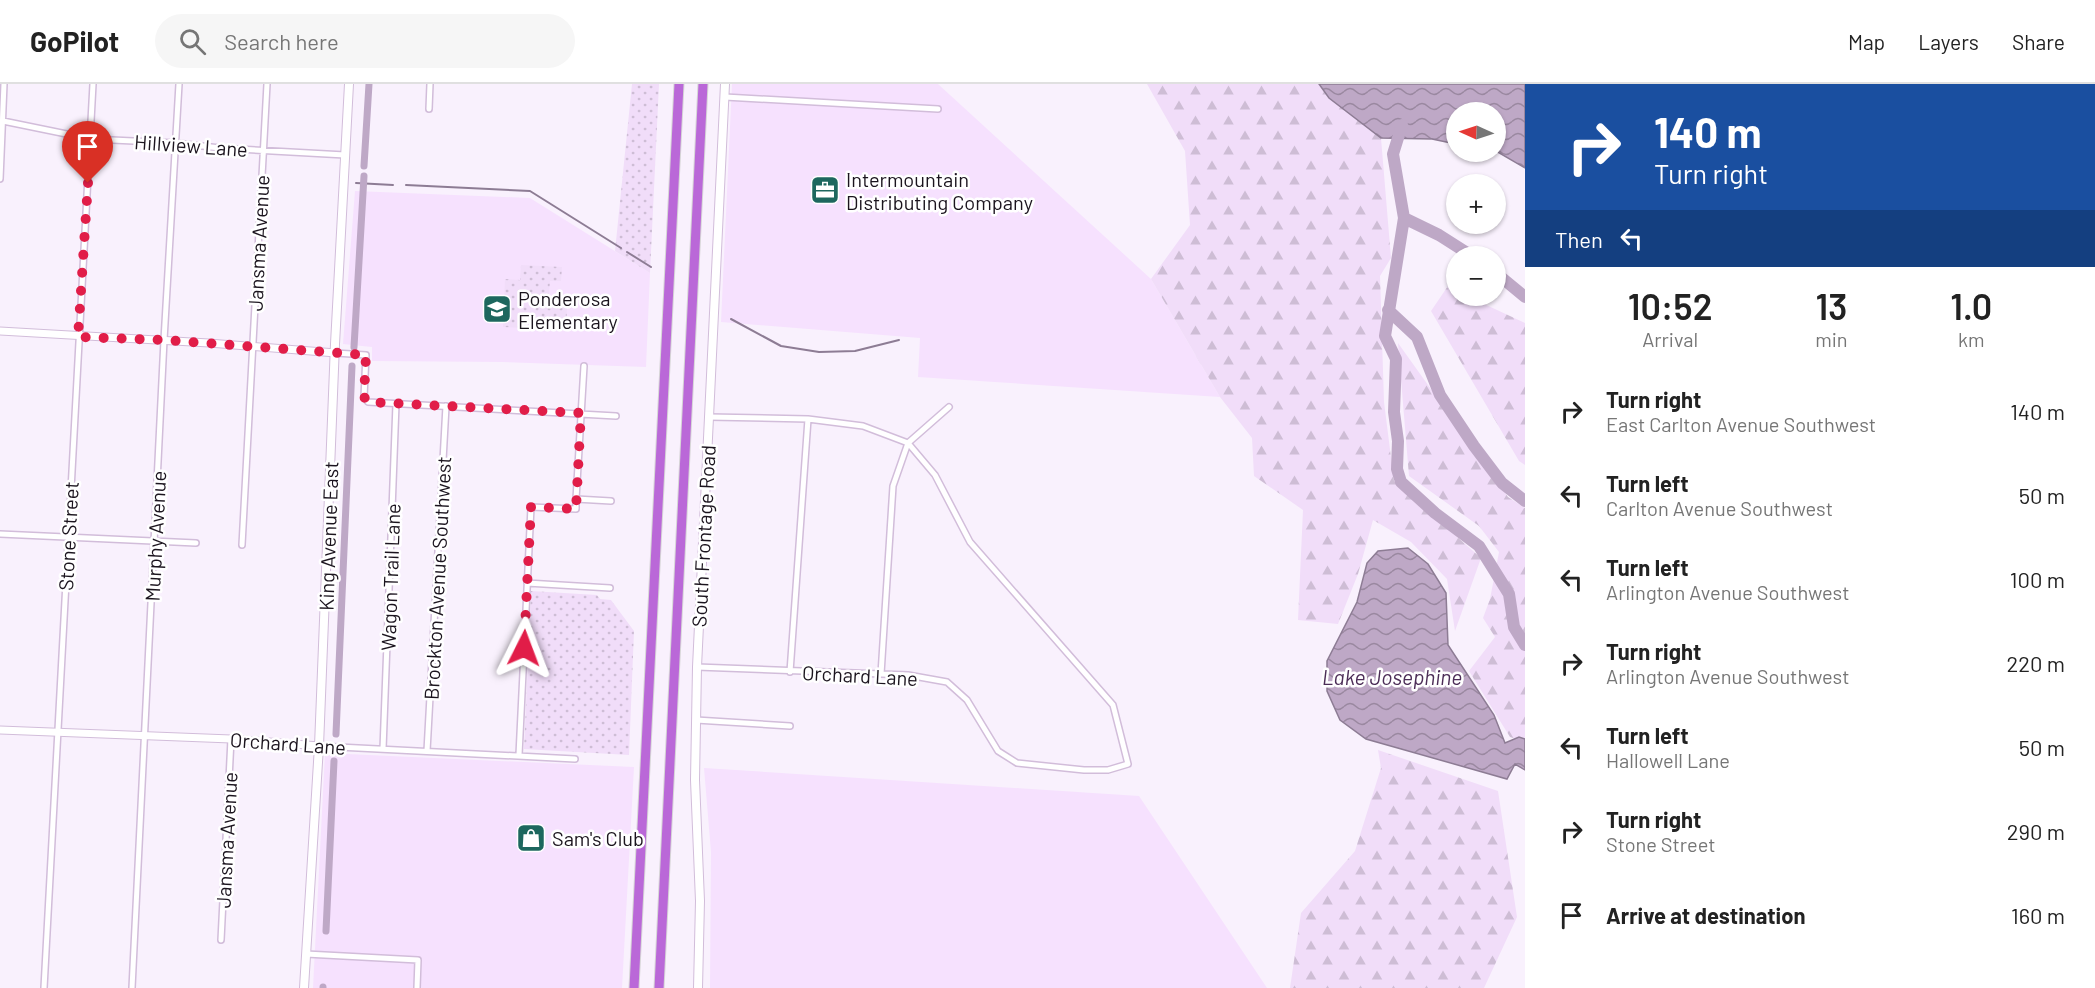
<!DOCTYPE html>
<html lang="en">
<head>
<meta charset="utf-8">
<style>
  :root { --surface:#fff; --page:#f6f6f6; --text:#222; --muted:#767676; --line:#e0e0e0 }
  body { margin:0; font-family:Barlow,sans-serif; background:var(--page); color:var(--text); height:100vh; display:flex; flex-direction:column; font-size:22px; white-space:nowrap }
  * { box-sizing:border-box; margin:0 }
  p { font-size:20px; color:var(--muted) }
  .icon { flex:none; width:33px; height:33px; fill:none; stroke:currentColor; stroke-width:2; stroke-linecap:round; stroke-linejoin:round }
  .map { position:relative; flex:1; overflow:hidden }
  .side { display:flex; flex-direction:column; background:var(--surface); width:570px }
  .side>* { flex:none }
  .guide { background:#1a4fa0; color:#fff; overflow:hidden }
  .needle { width:39px; rotate:273deg }
  .buttons { position:absolute; left:1446px; top:18px; display:grid; gap:12px }
  .buttons a { display:grid; place-items:center; width:60px; height:60px; border-radius:50%; background:var(--surface); box-shadow:0 2px 4px #0004; font-size:30px }
  .pin { position:absolute; display:grid; place-items:center; width:51px; height:51px; color:#fff; margin:-62px -26px; border-radius:50% 50% 50% 0; rotate:-45deg; box-shadow:0 0 6px #0007 }
  .pin .icon { rotate:45deg }
  .me { position:absolute; width:66px; margin:-33px; rotate:3deg; stroke-linejoin:round; filter:drop-shadow(0 0 4px #0008) }
  .turn { display:flex; align-items:center; gap:21px; height:126px; padding:0 30px; font-size:27px }
  .turn .icon { width:78px; height:78px; stroke-width:2.5 }
  .turn b { display:block; font-size:42px; line-height:51px }
  .then { display:flex; align-items:center; height:57px; padding:0 30px; background:#0003; gap:12px; font-size:22px }
  .eta { display:flex; justify-content:space-evenly; align-items:center; height:102px; text-align:center }
  .eta b { font-size:36px; font-weight:600; line-height:42px }
  ul { padding:0; list-style:none }
  li { display:flex; align-items:center; gap:18px; height:84px; padding:0 30px }
  li div { flex:1 }
  li b { display:block; font-size:22px }
  li em { font-style:normal }
  header { display:flex; align-items:center; gap:36px; box-sizing:border-box; height:84px; padding:0 30px; background:var(--surface); border-bottom:2px solid var(--line) }
  header strong { font-size:28px }
  nav { display:flex; gap:33px; margin-inline-start:auto; font-size:21px }
  .search { width:420px; height:54px; background:var(--page); display:flex; align-items:center; gap:15px; box-sizing:border-box; padding:0 21px; border-radius:33px; color:var(--muted); font-size:22px }
  main { display:flex; flex:1; min-height:0 }
  .map>svg:first-child { display:block }
</style>
</head>
<body>
<header>
<strong>GoPilot</strong>
<div class="search"><svg class="icon" aria-label="search" viewBox="0 0 24 24"><circle cx="10" cy="10" r="6"/><path d="M15 15l6 6"/></svg>Search here</div>
<nav><a>Map</a><a>Layers</a><a>Share</a></nav>
</header>
<main>
<div class="map">
<svg width="1525" height="904" viewBox="0 0 1525 904">
  <defs>
    <pattern id="green-dots" width="8" height="8" patternUnits="userSpaceOnUse" patternTransform="scale(1.5)"><rect width="8" height="8" fill="#f1ddf9"/><path d="M2 2h.1M6 6h.1" fill="none" stroke="#cebdd5" stroke-width="1.8" stroke-linecap="round"/></pattern>
    <pattern id="forest-firs" width="22" height="20" patternUnits="userSpaceOnUse" patternTransform="scale(1.5)"><rect width="22" height="20" fill="#f1ddf9"/><path d="M5 1l3.5 6h-7zM16 11l3.5 6h-7z" fill="#cebdd5"/></pattern>
    <pattern id="water-waves" width="16" height="10" patternUnits="userSpaceOnUse" patternTransform="scale(1.5)"><rect width="16" height="10" fill="#bea8c6"/><path d="M0 5q4-4 8 0t8 0" fill="none" stroke="#9a88a0"/></pattern>
  </defs>
  <rect width="100%" height="100%" fill="#f9f1fd"/>
  <path fill="#f6e1fe" d="M732,0H938L1151,195L1220,313L918,293L920,254L721,238Z
    M355,107L530,114L650,189L646,283L502,278L372,277V263L343,260Z
    M325,669L634,683L622,904H313Z
    M704,684L1139,712L1267,904H710L711,768Z"/>
  <path fill="url(#green-dots)" d="M632,0H659L650,189L615,167Z
    M521,181L562,183L561,197H550L548,221L567,223L566,246L503,243L505,195L520,196Z
    M531,507L597,511L600,515L611,516L634,547L629,671L524,665Z"/>
  <path fill="url(#forest-firs)" d="M1147,0H1319L1329,14L1381,54L1391,174L1380,192L1384,318L1394,397L1481,474L1455,547L1447,495L1411,458L1373,436L1358,490L1338,540L1298,536L1303,426L1254,392L1252,354L1220,313L1151,195L1190,141L1185,67Z
    M1448,202L1456,206V212H1467L1525,239V381L1519,377L1431,227Z
    M1398,259L1508,413L1525,424V658L1510,653L1469,587L1495,553L1483,534L1490,515L1499,468L1479,442L1409,392Z
    M1378,666L1498,707L1517,833L1484,904H1290L1301,829L1355,767L1381,684Z"/>
  <path fill="url(#water-waves)" stroke="#8d7c94" stroke-width="1.5" d="M1319,0H1525V84L1496,67V28H1456V60L1432,55L1381,54L1329,14Z
    M1408,464L1428,480L1446,509L1448,561L1494,631L1505,659L1519,653L1525,655V686L1515,680L1507,695L1366,655L1340,636L1327,607V577L1357,518L1367,479L1378,467Z"/>
  <g fill="none" stroke-linecap="round" stroke-linejoin="round">
    <path stroke="#8d7c94" stroke-width="2" d="M356,99L393,101
      M406,101L530,107L621,164
      M627,168L651,183
      M731,235L781,262L819,268L855,267L899,256"/>
    <path stroke="#bea8c6" stroke-width="7" d="M364,82L369,0
      M354,263L364,92
      M336,650L352,282
      M326,847L334,677
      M323,904V903"/>
    <path stroke="#bea8c6" stroke-width="12" d="M1402,41L1393,70L1404,134L1385,252L1396,275L1394,328L1398,357L1397,385L1401,398L1435,429L1479,462L1509,510L1514,543L1525,561
      M1404,134L1439,151L1472,172
      M1496,189L1525,213
      M1388,226L1417,253L1440,311L1474,362L1502,399L1525,417"/>
    <g stroke="#d2bdda" stroke-width="8">
      <path id="minor" d="M725,13L938,25
        M429,25L430,0
        M3,37L91,55L176,59L220,64L345,71
        M0,95L4,0
        M336,269L366,271L364,313L368,318L616,332
        M576,415L584,282
        M0,450L196,459
        M242,461L267,0
        M527,499L610,504
        M697,583L908,591L947,598L967,616L998,667L1017,679L1084,686H1108L1128,680L1113,621L970,458L935,391L908,359L863,342L808,335L709,333
        M790,588L808,335
        M881,590L893,402L908,359L949,323
        M696,636L790,642
        M319,662L575,675
        M383,665L396,320
        M427,667L446,322
        M519,671L531,423L576,425V415L611,417
        M221,856L231,655
        M306,870L418,876L417,904
        M44,904L93,0
        M132,904L164,256L179,0"/>
    </g>
    <g stroke="#d2bdda" stroke-width="9">
      <path id="tertiary" d="M0,247L209,259L336,269
        M0,646L231,655L319,662"/>
    </g>
    <g stroke="#d2bdda" stroke-width="10">
      <path id="secondary" d="M304,904L319,662L335,260L349,0
        M698,904L700,817L695,696L697,583L725,0"/>
    </g>
    <g stroke="#d6d5d6" stroke-width="11">
      <path id="motorway" d="M634,904L679,0
        M659,904L703,0"/>
    </g>
    <use href="#minor" stroke="#fff" stroke-width="5"/>
    <use href="#tertiary" stroke="#fff" stroke-width="7"/>
    <use href="#secondary" stroke="#fff" stroke-width="8"/>
    <use href="#motorway" stroke="#ba68d8" stroke-width="9"/>
  </g>
  <g fill="none" stroke-linecap="round" stroke-linejoin="round">
    <path stroke="#e11d48" stroke-width="10" stroke-dasharray="0 18" d="M88,99L78,253L164,256L366,271L364,313L368,318L581,329L576,425L531,423L524,564"/>
  </g>
  <defs>
    <g id="office-square" transform="scale(1.5)"><rect x="-9" y="-9" width="18" height="18" rx="4" fill="#1d675e" stroke="#fff"/><path d="M-6-3h4V-5.5h4V-3h4V5H-6ZM-1-4.5V-3h2v-1.5ZM-6 0V1H6V0Z" fill="#fff"/></g>
    <g id="school-square" transform="scale(1.5)"><rect x="-9" y="-9" width="18" height="18" rx="4" fill="#1d675e" stroke="#fff"/><path d="M0-5L7-2L0 1L-7-2ZM-4 1L0 2.5L4 1V4Q0 6-4 4Z" fill="#fff"/></g>
    <g id="shop-square" transform="scale(1.5)"><rect x="-9" y="-9" width="18" height="18" rx="4" fill="#1d675e" stroke="#fff"/><path d="M-5-2.5h2.3a2.7 3.5 0 0 1 5.4 0H5L5.5 6h-11ZM-1.5-2.5h3a1.5 2.3 0 0 0-3 0Z" fill="#fff"/></g>
  </defs>
  <g fill-rule="evenodd">
    <use href="#office-square" x="825" y="106"/>
    <use href="#school-square" x="497" y="225"/>
    <use href="#shop-square" x="531" y="754"/>
  </g>
  <g text-anchor="middle" dominant-baseline="central" stroke-width="5" stroke-linejoin="round" paint-order="stroke">
    <g font-size="20" fill="#1b141e" stroke="#fff">
      <text transform="translate(191 61) rotate(4)">Hillview Lane</text>
      <text transform="translate(258 159) rotate(-87)">Jansma Avenue</text>
      <text transform="translate(68 452) rotate(-87)">Stone Street</text>
      <text transform="translate(155 452) rotate(-87)">Murphy Avenue</text>
      <text transform="translate(328 452) rotate(-88)">King Avenue East</text>
      <text transform="translate(703 452) rotate(-87)">South Frontage Road</text>
      <text transform="translate(390 493) rotate(-88)">Wagon Trail Lane</text>
      <text transform="translate(437 494) rotate(-87)">Brockton Avenue Southwest</text>
      <text transform="translate(860 591) rotate(3)">Orchard Lane</text>
      <text transform="translate(288 659) rotate(4)">Orchard Lane</text>
      <text transform="translate(226 756) rotate(-87)">Jansma Avenue</text>
    </g>
    <g font-size="20" fill="#1b141e" stroke="#fff" text-anchor="start">
      <text x="846" y="95">Intermountain<tspan x="846" dy="23">Distributing Company</tspan></text>
      <text x="518" y="214">Ponderosa<tspan x="518" dy="23">Elementary</tspan></text>
      <text x="552" y="754">Sam's Club</text>
    </g>
    <g font-size="21" font-style="italic" fill="#4c2d57" stroke="#fff">
      <text x="1392" y="592">Lake Josephine</text>
    </g>
  </g>
</svg>
<div class="buttons">
<a><svg class="needle" viewBox="-14 -14 28 28"><path d="M0-13l5 13h-10z" fill="#e53935"/><path d="M0 13l5-13h-10z" fill="#767676"/></svg></a>
<a>+</a>
<a>−</a>
</div>
<div class="pin" style="left:88px;top:99px;background:#d93025"><svg class="icon" aria-label="arrive" viewBox="0 0 24 24"><path d="M6 21V4h12l-3 4 3 4H6"/></svg></div>
<svg class="me" style="left:524px;top:564px" viewBox="-20 -20 40 40"><path d="M0-17L14 15 0 8-14 15z" fill="#e11d48" stroke="#fff" stroke-width="4"/></svg>
</div>
<section class="side">
<div class="guide">
<div class="turn"><svg class="icon" aria-label="right" viewBox="0 0 24 24"><path d="M7 20v-9h11M14 6l5 5-5 5"/></svg><div><b>140 m</b>Turn right</div></div>
<div class="then">Then<svg class="icon" aria-label="left" viewBox="0 0 24 24"><path d="M17 20v-9H6M10 6l-5 5 5 5"/></svg></div>
</div>
<div class="eta">
<div><b>10:52</b><p>Arrival</p></div>
<div><b>13</b><p>min</p></div>
<div><b>1.0</b><p>km</p></div>
</div>
<ul>
<li><svg class="icon" aria-label="right" viewBox="0 0 24 24"><path d="M7 20v-9h11M14 6l5 5-5 5"/></svg><div><b>Turn right</b><p>East Carlton Avenue Southwest</p></div><em>140 m</em></li>
<li><svg class="icon" aria-label="left" viewBox="0 0 24 24"><path d="M17 20v-9H6M10 6l-5 5 5 5"/></svg><div><b>Turn left</b><p>Carlton Avenue Southwest</p></div><em>50 m</em></li>
<li><svg class="icon" aria-label="left" viewBox="0 0 24 24"><path d="M17 20v-9H6M10 6l-5 5 5 5"/></svg><div><b>Turn left</b><p>Arlington Avenue Southwest</p></div><em>100 m</em></li>
<li><svg class="icon" aria-label="right" viewBox="0 0 24 24"><path d="M7 20v-9h11M14 6l5 5-5 5"/></svg><div><b>Turn right</b><p>Arlington Avenue Southwest</p></div><em>220 m</em></li>
<li><svg class="icon" aria-label="left" viewBox="0 0 24 24"><path d="M17 20v-9H6M10 6l-5 5 5 5"/></svg><div><b>Turn left</b><p>Hallowell Lane</p></div><em>50 m</em></li>
<li><svg class="icon" aria-label="right" viewBox="0 0 24 24"><path d="M7 20v-9h11M14 6l5 5-5 5"/></svg><div><b>Turn right</b><p>Stone Street</p></div><em>290 m</em></li>
<li><svg class="icon" aria-label="arrive" viewBox="0 0 24 24"><path d="M6 21V4h12l-3 4 3 4H6"/></svg><div><b>Arrive at destination</b></div><em>160 m</em></li>
</ul>
</section>
</main>
</body>
</html>
